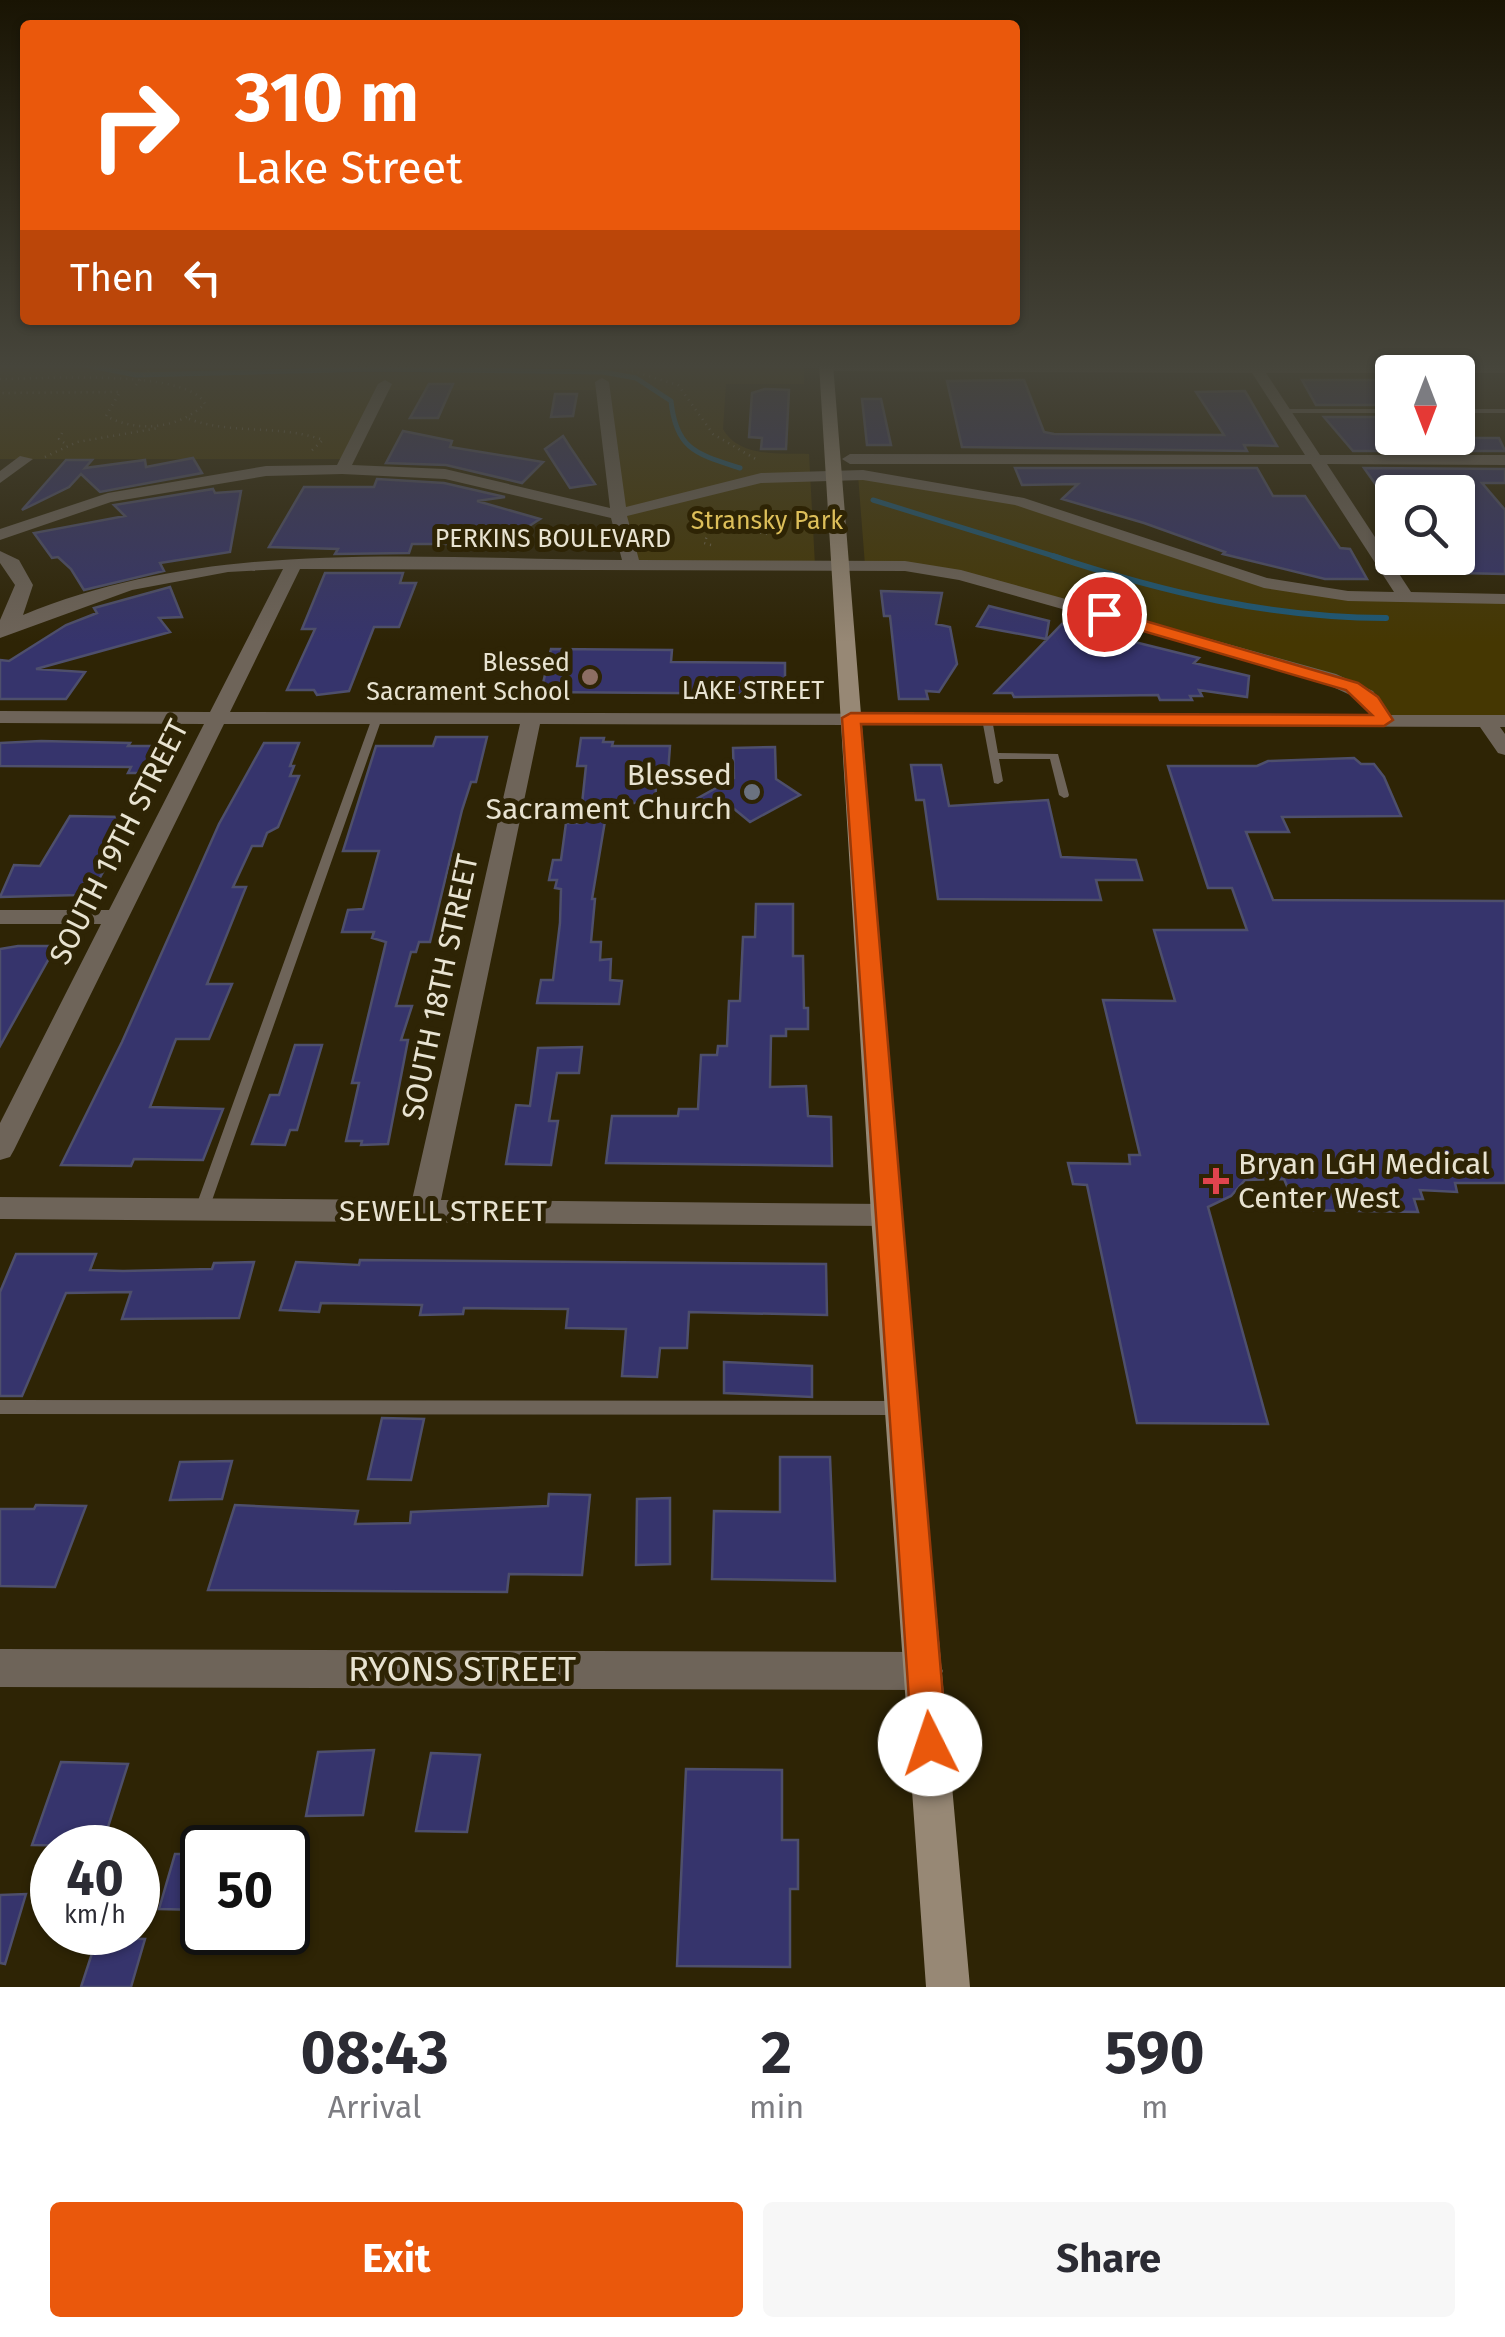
<!DOCTYPE html>
<html lang="en">
<head>
<meta charset="utf-8">
<style>
  :root { --surface:#fff; --page:#f7f7f7; --text:#2b2b33; --muted:#7c7c81; --accent:#ea580c }
  body { margin:0; font-family:"Fira Sans",sans-serif; background:var(--page); color:var(--text); height:100vh; display:flex; flex-direction:column; font-size:38px; white-space:nowrap }
  * { box-sizing:border-box; margin:0 }
  p { font-size:32px; color:var(--muted) }
  .icon { flex:none; width:55px; height:55px; fill:none; stroke:currentColor; stroke-width:2; stroke-linecap:round; stroke-linejoin:round }
  .map { position:relative; height:1987px; overflow:hidden }
  .panel { display:flex; flex-direction:column; background:var(--surface); flex:1 }
  .panel>* { flex:none }
  .hud { position:absolute; left:20px; top:20px; width:1000px; height:305px; border-radius:10px; box-shadow:0 2px 8px #0004; background:#ea580c; color:#fff; overflow:hidden }
  .needle { width:65px; rotate:180deg }
  .tools { position:absolute; left:1375px; top:355px; display:grid; gap:20px }
  .tools a { display:grid; place-items:center; width:100px; height:100px; border-radius:10px; background:var(--surface); box-shadow:0 2px 8px #0004; font-size:50px }
  .speed { position:absolute; left:30px; top:1825px; display:flex; gap:20px; font-size:50px; font-weight:700; text-align:center }
  .speed>* { display:grid; place-content:center; width:130px; height:130px; border-radius:50%; background:var(--surface); box-shadow:0 2px 8px #0004; line-height:1 }
  .speed small { font-size:25px; font-weight:400 }
  .speed .limit { border:5px solid #111; border-radius:15px; background:#fff; color:#111 }
  .pin { position:absolute; display:grid; place-items:center; width:85px; height:85px; color:#fff; margin:-42px; border:5px solid #fff; border-radius:50%; box-shadow:0 2px 10px #0007 }
  .me { position:absolute; width:110px; margin:-55px; rotate:356deg; stroke-linejoin:round; filter:drop-shadow(0 0 8px #0008) }
  .turn { display:flex; align-items:center; gap:35px; height:210px; padding:0 50px; font-size:45px }
  .turn .icon { width:130px; height:130px; stroke-width:2.5 }
  .turn b { display:block; font-size:70px; line-height:85px }
  .then { display:flex; align-items:center; height:95px; padding:0 50px; background:#0003; gap:20px; font-size:38px }
  .eta { display:flex; justify-content:space-evenly; align-items:center; height:170px; text-align:center }
  .eta b { font-size:60px; font-weight:700; line-height:70px }
  .cta { display:flex; gap:20px; margin-top:auto; padding:20px 50px }
  .cta a { flex:1; height:115px; border-radius:10px; background:var(--accent); color:#fff; font-size:40px; font-weight:700; line-height:115px; text-align:center }
  .cta a+a { background:var(--page); color:var(--text) }
  .map>svg:first-child { display:block }
</style>
</head>
<body>
<div class="map">
<svg width="1505" height="1987" viewBox="0 0 1505 1987">
  <rect width="100%" height="100%" fill="#2e2405"/>
  <path fill="#453702" d="M0,364H804V384H726L723,429C739,458 781,453 809,454L815,565L632,564L603,390H383L347,459H0Z
    M858,475L980,492L1306,591L1505,599V721L1384,720L1352,686L961,575L865,565Z"/>
  <g fill="none" stroke-linecap="round" stroke-linejoin="round">
    <path stroke="#1e5875" stroke-width="5" d="M80,364L136,375L374,369L603,372L636,378L671,401C676,450 697,454 740,468
      M873,500L1060,558"/>
    <path stroke="#1e5875" stroke-width="6" d="M1053,556C1163,592 1270,618 1386,618"/>
  </g>
  <path fill="#36346c" stroke="#4e4f6c" stroke-width="2.5" d="M1024,380L1044,432L1054,434L1224,435L1196,392L1245,391L1277,446L1244,445L1247,451L962,447L947,381Z
    M1302,380H1379L1392,396V405H1316Z
    M429,384H453L438,418H410Z
    M765,389L789,390L786,449H761L762,438L749,437L752,393Z
    M555,394H577L573,416L551,417Z
    M862,399H881L891,445H867Z
    M1324,417H1392V438H1499L1505,451H1353Z
    M403,431L452,441L450,447L543,462L522,483L446,465L386,463Z
    M563,436L570,447L595,484L570,488L545,449Z
    M193,458L202,473L100,492L81,474L69,487L22,510L66,460H92L85,468L145,460L146,467Z
    M1015,468H1257L1273,496H1305L1340,548L1350,549L1367,579H1325L1223,554L1225,552L1144,523L1062,499L1078,484L1022,485Z
    M1364,468L1505,469V483H1482L1505,510V574L1458,573V483L1399,482L1406,492H1381Z
    M377,479L444,483L505,497L477,501L540,519L520,532L515,544H412L409,553L335,554L338,549L269,547L304,487H374Z
    M213,489L215,493L241,491L230,552L160,563L164,571L84,590L71,569L58,557L52,558L34,533L125,516L114,505Z
    M325,573H403L400,583H416L399,627H374L349,691L317,695L314,690H287L315,629H302Z
    M170,587L182,617L159,618L170,632L36,669L85,672L66,699H0V660L9,661L66,625L97,613L94,608Z
    M881,591L942,593L936,624L950,627L957,664L939,692L926,691L928,699H899L890,616H884Z
    M989,606L1049,621L1046,639L977,626Z
    M1062,624L1199,658L1194,663L1249,676L1247,697L1199,690L1202,696H1190L1192,700H1160L1158,695L1014,697L1012,693H995Z
    M551,649L672,650L671,662L785,663V694L541,692Z
    M436,737H487L476,782H471L462,810L430,942H419L416,952H411L396,1006H412L401,1040H408L388,1144L361,1145L362,1141H346L359,1083H352L386,942L372,938L374,932H342L348,910L363,909L379,851H343L376,746H433Z
    M581,738H604L603,742H613L612,746H670L667,787H656L655,803H608L592,899H595L591,942H601L600,960L611,959L610,980L622,981L619,1004L537,1003L541,980H553L560,923L561,889L555,888L557,880H549L553,860H561L566,823H580L586,766H577Z
    M41,741L130,743L128,746H173L160,773H128L131,767L0,766V743Z
    M264,743H299L290,766H294L290,776H299L278,827L267,833L262,846H252L233,887H246L207,984H232L209,1039H176L150,1107L223,1109L203,1160L134,1159L131,1166L61,1165L122,1042L219,824Z
    M775,747L776,779L800,795L750,822L727,803L691,802L734,778L733,748Z
    M1354,758L1361,764H1374L1384,777L1401,816L1282,817L1289,832H1246L1273,900L1505,901V1183H1455L1457,1192L1420,1190L1423,1199H1414L1418,1212L1297,1210L1284,1179L1245,1180L1231,1196L1208,1207L1268,1424L1137,1423L1087,1185L1073,1184L1068,1163L1130,1164L1129,1155H1140L1103,1000L1175,1001L1154,930H1247L1232,888H1208L1168,766H1257L1268,761Z
    M911,765H941L949,806L1048,800L1061,857L1136,860L1142,880H1096L1101,900L938,899L924,800H916Z
    M70,816L123,817L97,863H108L93,890H81L78,895L0,897L14,865L40,866Z
    M756,904H793V956H803L804,1008H808V1029H786V1036H771L770,1087L806,1086L808,1116L831,1117L832,1166L606,1163L612,1116H678L679,1109H698L701,1055H717L718,1046H727L729,1001H740L743,937H755Z
    M18,946H56L0,1046V949Z
    M295,1045H322L297,1130H290L285,1145L252,1144L270,1095H279Z
    M582,1047L579,1073H557L549,1121H558L551,1165L506,1164L516,1105L530,1106L538,1048Z
    M16,1254H96L90,1270L123,1271L212,1269L214,1263L254,1262L239,1318L122,1319L131,1292L66,1293L22,1396H0V1292Z
    M360,1260L826,1264L827,1315L689,1312L687,1348H660L657,1377L622,1376L626,1329L566,1328L568,1309L464,1308L463,1314L420,1315L422,1305L321,1303L319,1312L280,1310L296,1262L359,1265Z
    M724,1362L812,1366V1397L724,1393Z
    M382,1418L424,1419L411,1480L368,1479Z
    M780,1457H830L835,1581L712,1579L714,1511L780,1512Z
    M232,1461L222,1499L170,1500L180,1462Z
    M549,1494L590,1495L582,1575L509,1574L507,1592L208,1590L235,1505L358,1511L355,1524L410,1523L411,1512L548,1506Z
    M670,1498V1564L636,1565L637,1499Z
    M36,1505L86,1506L55,1587L0,1586V1509H34Z
    M374,1750L363,1815L306,1816L318,1752Z
    M431,1753L480,1755L467,1832L416,1831Z
    M61,1762L128,1764L102,1846L32,1845Z
    M686,1769L782,1770V1840H798V1889H790V1967L677,1966Z
    M175,1854H202V1910L159,1909Z
    M26,1894L5,1964L0,1963V1895Z
    M97,1938L145,1939L131,1987H81Z"/>
  <g fill="none" stroke-linecap="round" stroke-linejoin="round">
    <path stroke="#70674d" stroke-width="2.5" stroke-dasharray="1 5" stroke-linecap="butt" d="M322,364H415
      M609,364L678,385L713,434L759,461
      M0,379C39,379 188,368 205,404C178,429 138,433 106,416L120,392L0,393
      M136,385L151,368L163,364
      M189,419C233,435 279,424 323,440L310,452
      M62,433L59,439L67,445
      M45,457L77,442L159,428
      M692,513L712,525L775,535
      M711,545L704,543L712,525"/>
    <path fill="#6e6459" fill-rule="evenodd" d="M1280,409H1392V413H1280Z
      M1458,409H1505V413H1458Z
      M377,715L382,718L209,1209L207,1213L202,1215L197,1213L195,1209L372,718Z
      M987,716L992,719L998,753L1058,754L1069,795L1068,797L1064,798L1059,795L1050,759H999L1003,781L998,784L994,783L982,719Z
      M0,1400L900,1401L906,1403L908,1408L906,1413L900,1415L0,1414Z"/>
    <path fill="#6e6459" fill-rule="evenodd" d="M826,364L1505,365V373H1266L1320,455H1505V465L1327,464L1411,592L1505,594V604L1348,601L1264,588L1015,505L863,480L761,483L627,516L639,560L905,561L961,570L1336,674L1373,691L1390,715H1505V727H1500L1505,734V755L1498,753L1480,727L540,724L441,1200L886,1204L896,1207L901,1215L896,1223L886,1226L0,1219V1197L412,1200L520,724H224L14,1150L10,1157L0,1160V1123L101,924H0V910H109L204,724L0,723V711L210,712L283,569L228,572L132,590L0,638V620L15,585L0,563V551L19,560L33,585L23,615C213,537 421,559 622,560L611,518L445,479L342,474L266,476L111,502L0,540V529L108,493L266,466L337,465L378,384L385,380L392,384L352,465L445,469L610,508L595,382L602,378L609,382L626,507L761,473L863,470L1024,498L1267,578L1348,591L1394,592L1311,464H850L842,459L850,454L1305,455L1252,373L821,371L819,368ZM300,569L905,571L959,580L1322,682L1359,699L1370,715L230,712Z
      M20,456L33,459L0,483V471Z
      M0,1649L924,1652L937,1658L943,1671L937,1684L924,1690L0,1687Z"/>
    <path fill="#978875" fill-rule="evenodd" d="M819,364H833L901,1215L970,1987H926L871,1215Z"/>
  </g>
  <linearGradient id="sky" x2="0" y2="1"><stop stop-color="#191403"/><stop offset="0.57" stop-color="#46453b"/><stop offset="1" stop-color="#46453b" stop-opacity="0"/></linearGradient>
  <rect width="1505" height="642" fill="url(#sky)"/>
  <path fill="#ea580c" stroke="#983908" stroke-width="2.5" d="M1104,609L1358,683L1378,697L1393,720L1384,726L861,724L947,1744L942,1756L930,1761L917,1756L912,1744L842,718L851,713L1372,715L1346,690L1098,618L1096,614Z"/>
  <circle fill="#8d6e63" stroke="#2e2405" stroke-width="4" cx="590" cy="677" r="10"/>
  <circle fill="#6b7280" stroke="#2e2405" stroke-width="4" cx="752" cy="792" r="10"/>
  <path fill="#e0444e" stroke="#2e2405" stroke-width="4" d="M1211 1166h10v10h10v10h-10v10h-10v-10h-10v-10h10z"/>
  <g text-anchor="middle" dominant-baseline="central" stroke-width="10" stroke-linejoin="round" paint-order="stroke">
    <g font-size="25" fill="#ddbf5a" stroke="#2e2405">
      <text x="767" y="521">Stransky Park</text>
    </g>
    <g font-size="25" fill="#e8e3d1" stroke="#2e2405">
      <text x="553" y="539">PERKINS BOULEVARD</text>
      <text x="753" y="691">LAKE STREET</text>
    </g>
    <g font-size="25" fill="#e8e3d1" stroke="#2e2405" text-anchor="end">
      <text x="570" y="663">Blessed<tspan x="570" dy="29">Sacrament School</tspan></text>
    </g>
    <g font-size="30" fill="#e8e3d1" stroke="#2e2405" text-anchor="end">
      <text x="732" y="775">Blessed<tspan x="732" dy="34">Sacrament Church</tspan></text>
      <text x="1238" y="1164" text-anchor="start">Bryan LGH Medical<tspan x="1238" dy="34">Center West</tspan></text>
    </g>
    <g font-size="30" fill="#e8e3d1" stroke="#2e2405">
      <text transform="translate(119 842) rotate(-63)">SOUTH 19TH STREET</text>
      <text transform="translate(440 987) rotate(-78)">SOUTH 18TH STREET</text>
      <text x="443" y="1211">SEWELL STREET</text>
    </g>
    <g font-size="35" fill="#e8e3d1" stroke="#2e2405">
      <text x="462" y="1669">RYONS STREET</text>
    </g>
  </g>
</svg>
<div class="tools">
<a><svg class="needle" viewBox="-14 -14 28 28"><path d="M0-13l5 13h-10z" fill="#e53935"/><path d="M0 13l5-13h-10z" fill="#7c7c81"/></svg></a>
<a><svg class="icon" aria-label="search" viewBox="0 0 24 24"><circle cx="10" cy="10" r="6"/><path d="M15 15l6 6"/></svg></a>
</div>
<div class="speed"><div>40<small>km/h</small></div><div class="limit">50</div></div>
<div class="pin" style="left:1104px;top:614px;background:#d93025"><svg class="icon" aria-label="arrive" viewBox="0 0 24 24"><path d="M6 21V4h12l-3 4 3 4H6"/></svg></div>
<svg class="me" style="left:930px;top:1744px" viewBox="-20 -20 40 40"><circle r="19" fill="#fff"/><path d="M0-13L10 11 0 6-10 11z" fill="#ea580c"/></svg>
<div class="hud">
<div class="turn"><svg class="icon" aria-label="right" viewBox="0 0 24 24"><path d="M7 20v-9h11M14 6l5 5-5 5"/></svg><div><b>310 m</b>Lake Street</div></div>
<div class="then">Then<svg class="icon" aria-label="left" viewBox="0 0 24 24"><path d="M17 20v-9H6M10 6l-5 5 5 5"/></svg></div>
</div>
</div>
<section class="panel">
<div class="eta">
<div><b>08:43</b><p>Arrival</p></div>
<div><b>2</b><p>min</p></div>
<div><b>590</b><p>m</p></div>
</div>
<div class="cta"><a>Exit</a><a>Share</a></div>
</section>
</body>
</html>
